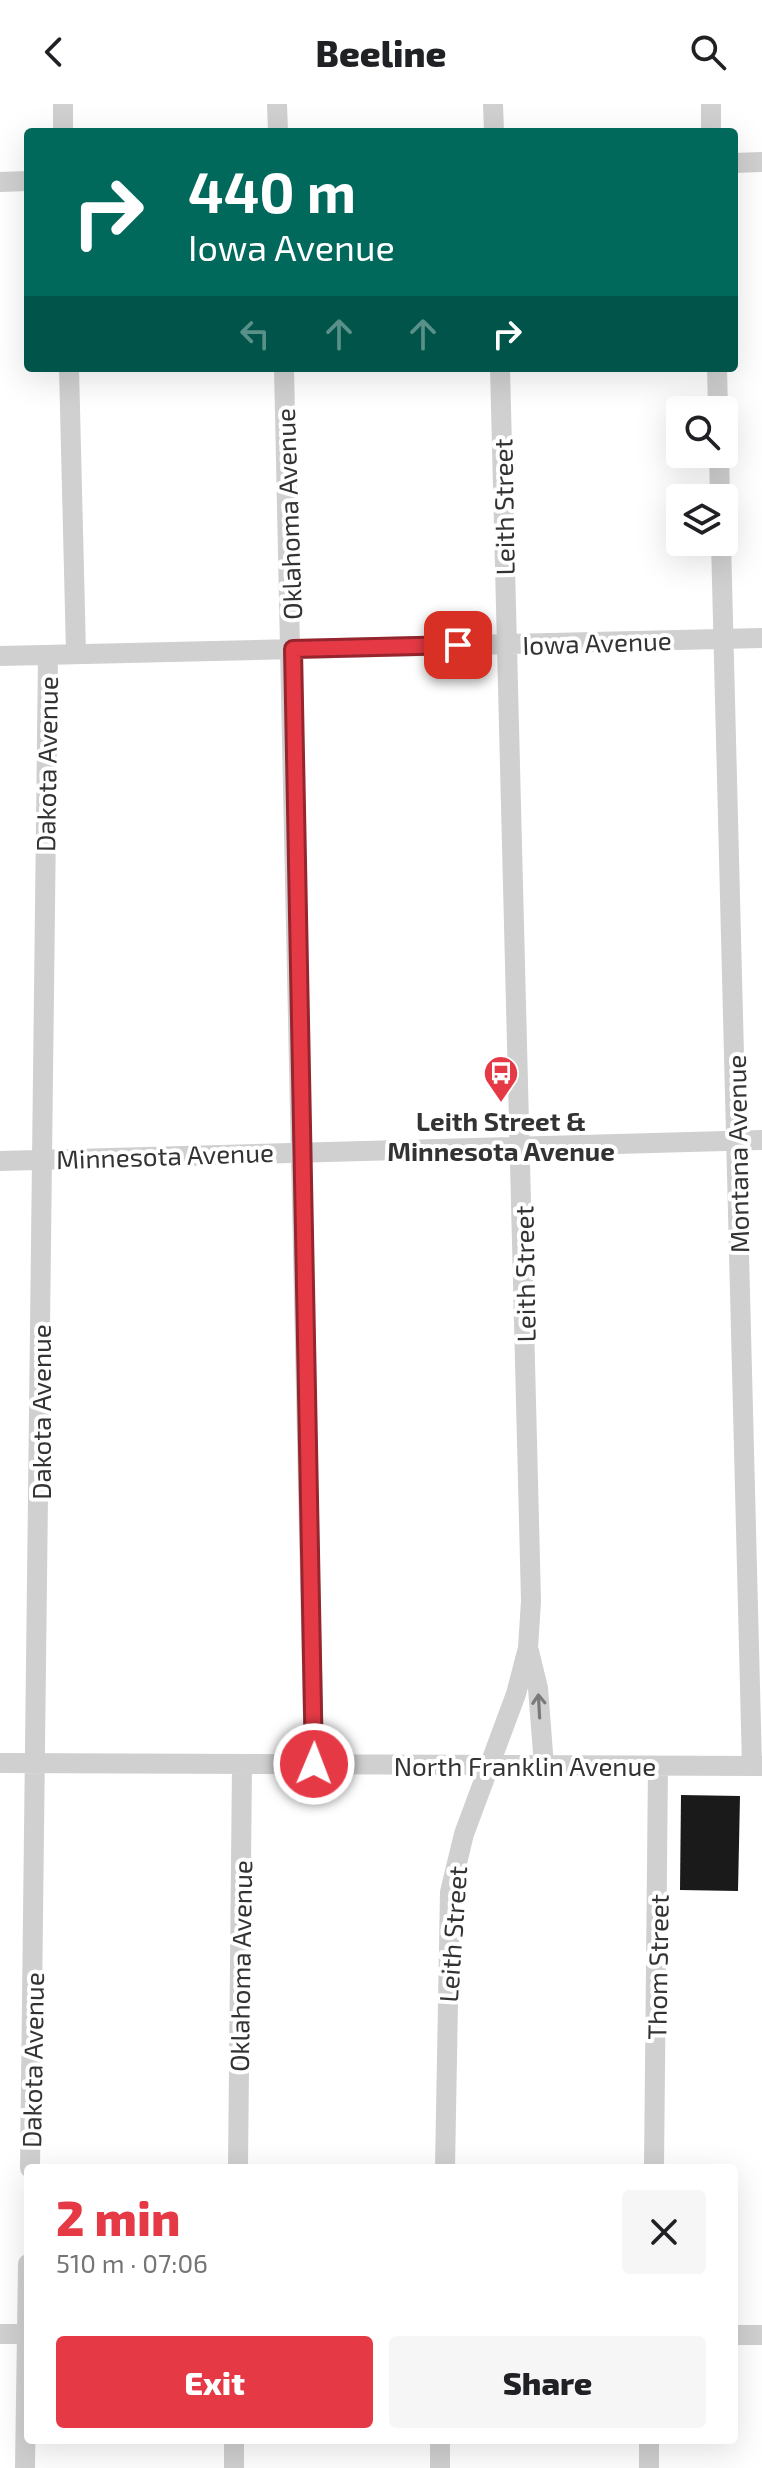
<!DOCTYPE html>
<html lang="en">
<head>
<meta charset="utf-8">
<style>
  :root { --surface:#fff; --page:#f6f6f6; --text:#202124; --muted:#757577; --accent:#e63946 }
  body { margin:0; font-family:"Exo 2",sans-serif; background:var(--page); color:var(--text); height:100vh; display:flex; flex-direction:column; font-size:30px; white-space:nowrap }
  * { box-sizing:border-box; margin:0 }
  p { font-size:26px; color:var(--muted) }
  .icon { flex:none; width:44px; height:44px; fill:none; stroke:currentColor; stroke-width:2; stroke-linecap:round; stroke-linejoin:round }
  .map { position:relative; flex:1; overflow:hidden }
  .side { position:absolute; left:24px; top:2060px; width:714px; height:280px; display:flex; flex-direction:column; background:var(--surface); border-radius:8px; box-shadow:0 8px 32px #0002 }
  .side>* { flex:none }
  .guide { position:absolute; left:24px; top:24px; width:714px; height:244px; border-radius:8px; box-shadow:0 8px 32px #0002; background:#00695c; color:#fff; overflow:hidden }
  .fabs { position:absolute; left:666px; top:292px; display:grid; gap:16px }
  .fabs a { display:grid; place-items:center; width:72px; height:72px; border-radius:8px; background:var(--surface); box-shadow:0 8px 32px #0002; font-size:40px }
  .pin { position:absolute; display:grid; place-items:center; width:68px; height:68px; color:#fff; margin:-34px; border-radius:16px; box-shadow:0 4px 12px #0006 }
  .me { position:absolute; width:88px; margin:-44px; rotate:1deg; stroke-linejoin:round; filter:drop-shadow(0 0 6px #0008) }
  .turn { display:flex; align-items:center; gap:28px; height:168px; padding:0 32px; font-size:36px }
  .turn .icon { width:104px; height:104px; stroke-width:2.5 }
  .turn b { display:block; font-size:56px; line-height:68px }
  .lanes { display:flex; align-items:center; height:76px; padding:0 32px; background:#0003; justify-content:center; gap:40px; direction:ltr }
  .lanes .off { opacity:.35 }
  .round { display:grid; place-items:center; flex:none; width:84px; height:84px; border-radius:8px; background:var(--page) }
  .summary { display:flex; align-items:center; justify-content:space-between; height:136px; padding:0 32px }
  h1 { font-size:48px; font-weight:800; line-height:60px; color:var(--accent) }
  .button { display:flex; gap:16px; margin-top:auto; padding:16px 32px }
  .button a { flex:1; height:92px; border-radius:8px; background:var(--accent); color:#fff; font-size:32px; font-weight:800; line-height:92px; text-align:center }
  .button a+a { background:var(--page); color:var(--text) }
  header { display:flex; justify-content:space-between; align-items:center; height:104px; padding:0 32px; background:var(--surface); font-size:36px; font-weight:800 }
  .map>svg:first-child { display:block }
</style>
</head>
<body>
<header><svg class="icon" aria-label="back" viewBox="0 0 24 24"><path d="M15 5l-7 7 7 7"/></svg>Beeline<svg class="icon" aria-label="search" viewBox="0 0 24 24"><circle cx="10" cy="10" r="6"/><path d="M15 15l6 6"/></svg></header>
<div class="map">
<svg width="762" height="2364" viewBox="0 0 762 2364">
  <rect width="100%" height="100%" fill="#fff"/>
  <path fill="#1a1a1a" d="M681,1691L740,1692L738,1787L680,1786Z"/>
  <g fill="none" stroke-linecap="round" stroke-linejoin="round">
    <path stroke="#d0d0d0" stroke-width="20" d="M63,0V28
      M277,0L278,28
      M493,0L494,28
      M711,0V28
      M734,59L762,58
      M0,78L28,77
      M69,264L76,548
      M284,264L314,1660
      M717,264L718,306
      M719,350L720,394
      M721,438L752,1662
      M0,552L762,534
      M0,1057L762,1036
      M529,1547L538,1584L544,1662
      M0,1659L762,1662
      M30,2064L48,551
      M238,2064L242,1660
      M445,2064L450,1788L464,1730L516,1590L528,1544L531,1497L500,264
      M654,2064L658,1662
      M0,2230H28
      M734,2231H762
      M25,2364L28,2160
      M234,2364V2336
      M440,2364V2336
      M649,2364V2336"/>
  </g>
  <defs><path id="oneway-shaft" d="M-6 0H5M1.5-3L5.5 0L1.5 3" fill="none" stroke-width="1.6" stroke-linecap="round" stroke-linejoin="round" transform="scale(2)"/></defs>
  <use stroke="#7a7a7a" href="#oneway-shaft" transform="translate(539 1602) rotate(-93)"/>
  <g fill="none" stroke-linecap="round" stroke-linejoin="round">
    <g stroke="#96252e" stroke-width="20">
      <path id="route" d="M314,1660L293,545L458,541"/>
    </g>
    <use href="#route" stroke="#e63946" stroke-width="14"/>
  </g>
  <defs>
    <g id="bus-pin" transform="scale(1.8)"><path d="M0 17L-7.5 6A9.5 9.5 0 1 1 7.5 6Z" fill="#e63946" stroke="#fff"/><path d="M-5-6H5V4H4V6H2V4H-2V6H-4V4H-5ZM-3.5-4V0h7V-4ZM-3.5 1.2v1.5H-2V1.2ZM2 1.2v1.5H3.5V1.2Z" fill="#fff"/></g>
  </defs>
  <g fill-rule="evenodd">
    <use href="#bus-pin" x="501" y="969"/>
  </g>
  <g text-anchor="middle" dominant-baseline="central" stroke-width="8" stroke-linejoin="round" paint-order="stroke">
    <g font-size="26" fill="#333" stroke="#fff">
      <text transform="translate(503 403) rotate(-91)">Leith Street</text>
      <text transform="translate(288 410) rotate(-92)">Oklahoma Avenue</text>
      <text transform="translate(597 538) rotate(-2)">Iowa Avenue</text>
      <text transform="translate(46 660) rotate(-89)">Dakota Avenue</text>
      <text transform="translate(737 1050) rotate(-91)">Montana Avenue</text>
      <text transform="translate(165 1051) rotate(-2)">Minnesota Avenue</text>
      <text transform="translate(524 1170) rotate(-91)">Leith Street</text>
      <text transform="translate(40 1308) rotate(-90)">Dakota Avenue</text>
      <text x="525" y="1661">North Franklin Avenue</text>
      <text transform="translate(452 1830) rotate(-86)">Leith Street</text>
      <text transform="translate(240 1862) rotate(-89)">Oklahoma Avenue</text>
      <text transform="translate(657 1863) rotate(-89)">Thom Street</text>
      <text transform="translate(32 1956) rotate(-89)">Dakota Avenue</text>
    </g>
    <g font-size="26" font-weight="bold" fill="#333" stroke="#fff">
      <text x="501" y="1016">Leith Street &amp;<tspan x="501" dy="30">Minnesota Avenue</tspan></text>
    </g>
  </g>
</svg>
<div class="fabs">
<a><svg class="icon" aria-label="search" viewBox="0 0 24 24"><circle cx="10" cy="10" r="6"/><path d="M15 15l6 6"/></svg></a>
<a><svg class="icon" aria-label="layers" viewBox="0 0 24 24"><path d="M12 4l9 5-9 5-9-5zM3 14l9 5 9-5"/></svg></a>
</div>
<div class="pin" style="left:458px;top:541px;background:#d93025"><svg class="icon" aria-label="arrive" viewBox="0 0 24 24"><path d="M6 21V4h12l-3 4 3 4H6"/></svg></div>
<svg class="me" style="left:314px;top:1660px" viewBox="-20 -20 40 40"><circle r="17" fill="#e63946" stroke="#fff" stroke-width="3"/><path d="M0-11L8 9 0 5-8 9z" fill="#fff"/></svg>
<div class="guide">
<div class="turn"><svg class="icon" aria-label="right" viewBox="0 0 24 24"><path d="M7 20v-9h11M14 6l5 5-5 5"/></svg><div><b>440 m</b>Iowa Avenue</div></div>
<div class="lanes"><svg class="icon off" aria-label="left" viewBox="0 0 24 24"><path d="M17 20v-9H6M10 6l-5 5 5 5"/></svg><svg class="icon off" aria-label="ahead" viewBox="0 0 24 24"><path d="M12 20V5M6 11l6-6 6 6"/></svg><svg class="icon off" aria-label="ahead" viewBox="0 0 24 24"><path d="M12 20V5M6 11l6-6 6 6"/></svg><svg class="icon" aria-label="right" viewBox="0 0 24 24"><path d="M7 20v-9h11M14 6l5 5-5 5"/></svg></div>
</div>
<section class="side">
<div class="summary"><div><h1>2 min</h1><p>510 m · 07:06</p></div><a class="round"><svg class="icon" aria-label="close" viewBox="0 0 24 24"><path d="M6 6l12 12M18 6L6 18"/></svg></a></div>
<div class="button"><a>Exit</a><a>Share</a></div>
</section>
</div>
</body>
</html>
